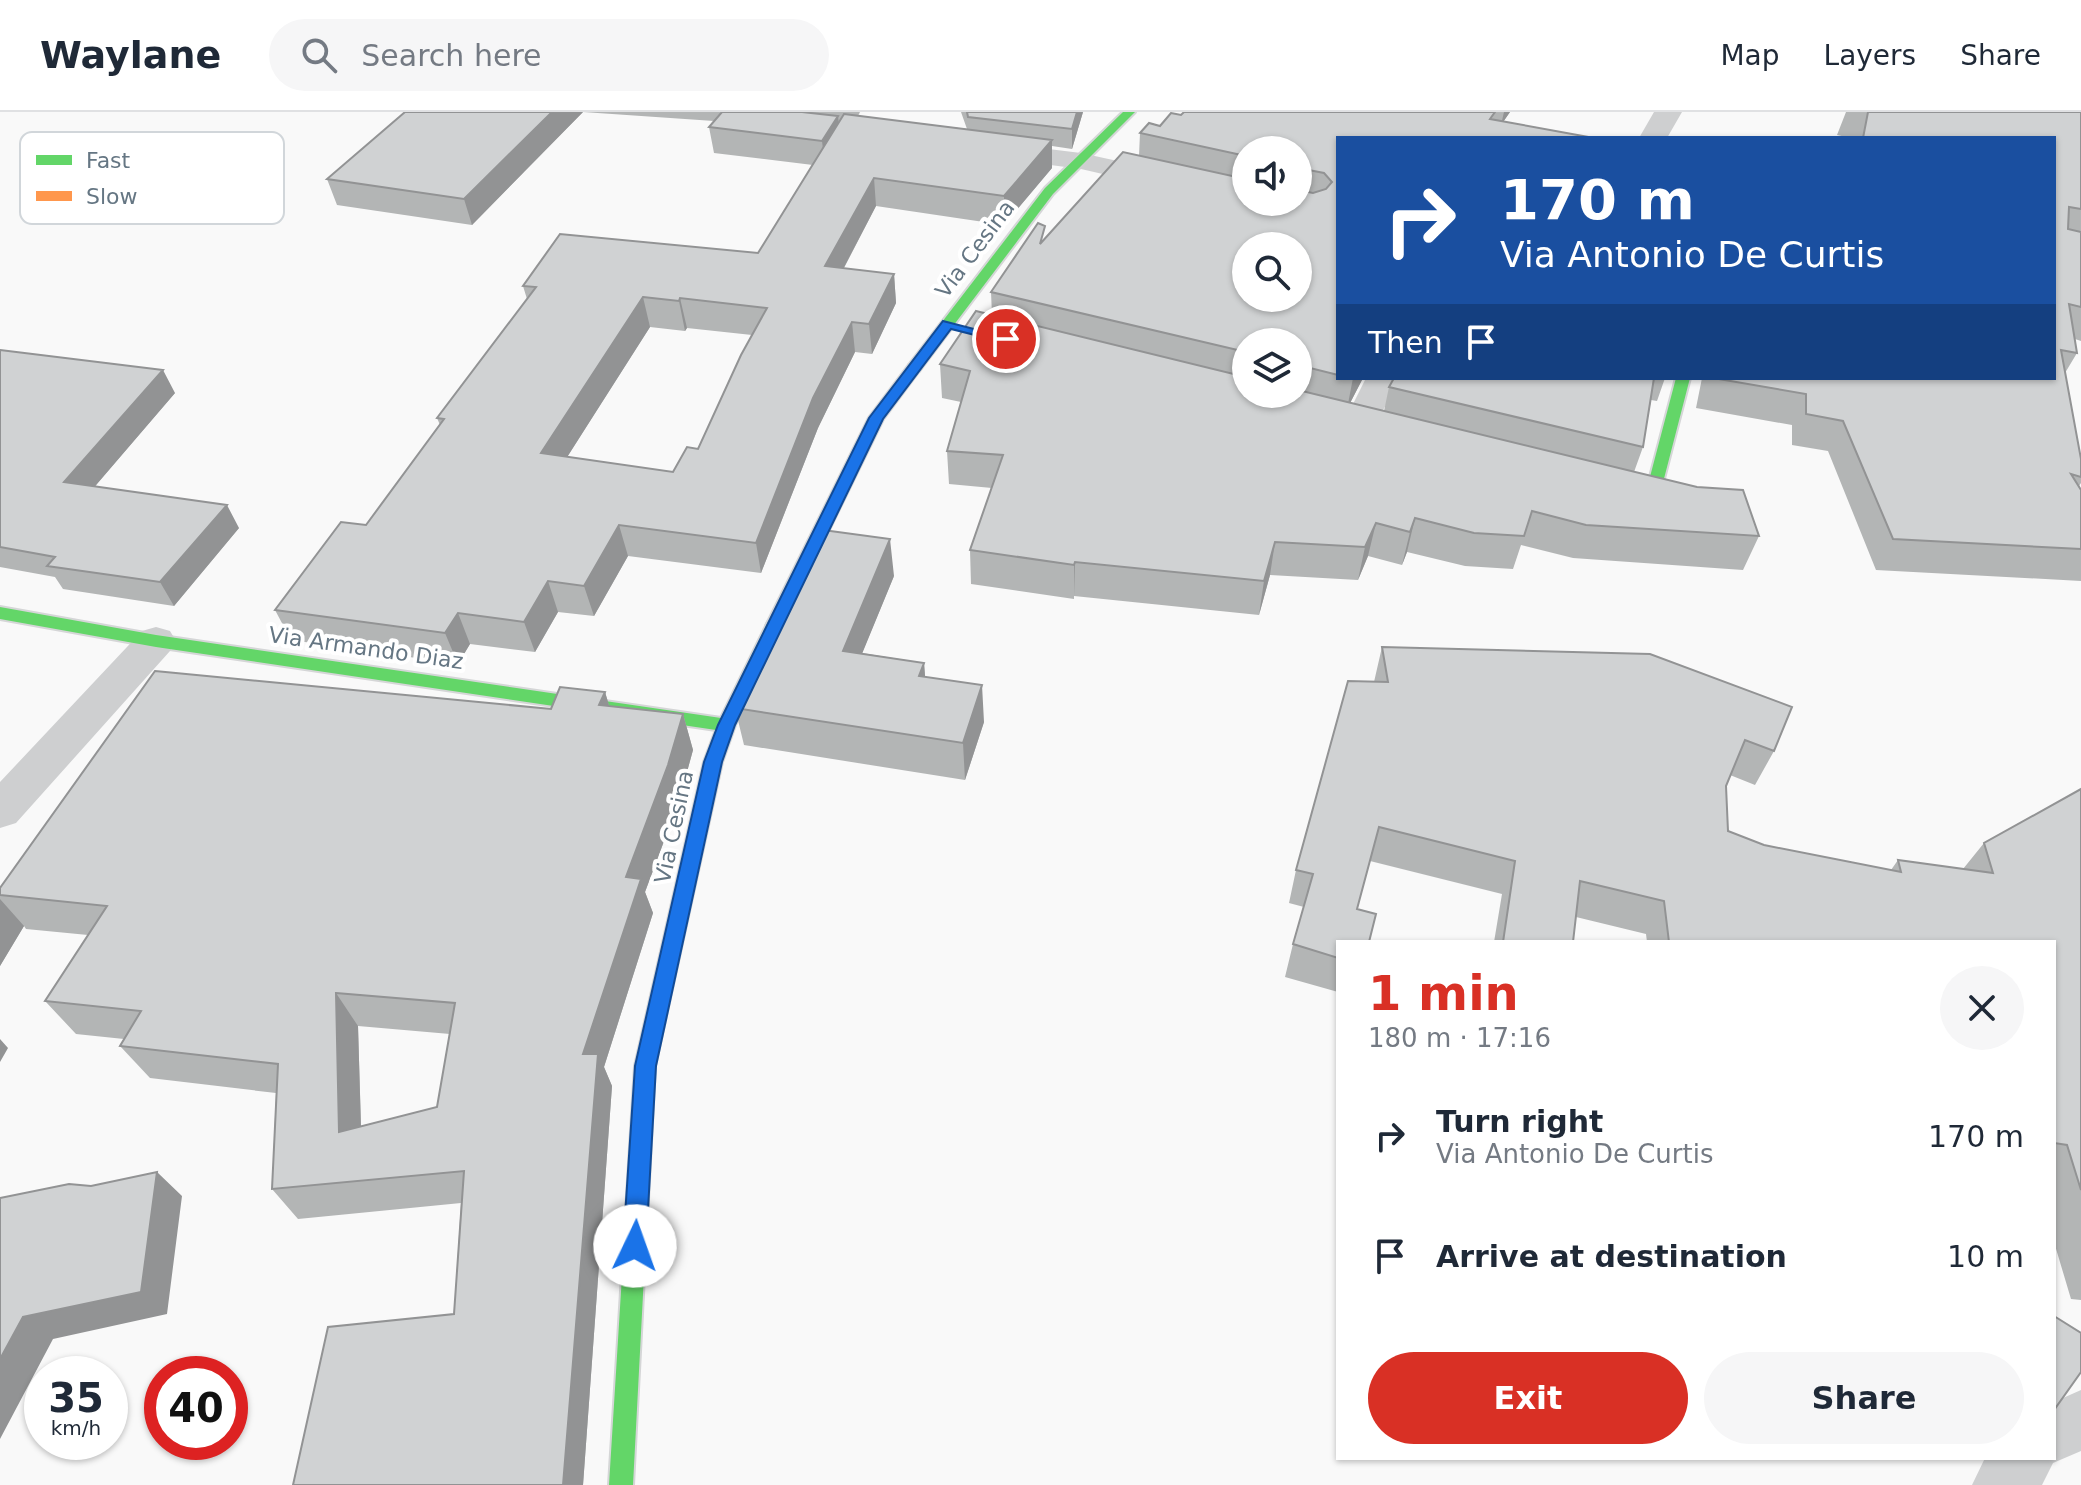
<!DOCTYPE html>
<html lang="en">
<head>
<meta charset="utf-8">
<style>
  :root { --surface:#fff; --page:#f6f6f7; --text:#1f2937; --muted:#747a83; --line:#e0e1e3; --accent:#d93025 }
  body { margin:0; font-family:"DejaVu Sans",sans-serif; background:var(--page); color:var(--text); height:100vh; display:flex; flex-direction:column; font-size:30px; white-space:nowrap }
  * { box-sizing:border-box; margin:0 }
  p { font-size:26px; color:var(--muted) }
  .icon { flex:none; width:44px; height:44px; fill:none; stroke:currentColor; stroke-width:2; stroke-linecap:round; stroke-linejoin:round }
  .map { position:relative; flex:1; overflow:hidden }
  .drawer { position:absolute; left:1336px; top:828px; width:720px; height:520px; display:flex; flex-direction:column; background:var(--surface); border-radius:0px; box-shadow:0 2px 6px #0004 }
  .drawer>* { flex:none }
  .top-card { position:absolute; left:1336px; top:24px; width:720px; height:244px; border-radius:0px; box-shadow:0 2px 6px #0004; background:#1a4fa0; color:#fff; overflow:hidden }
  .tools { position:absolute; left:1232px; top:24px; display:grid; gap:16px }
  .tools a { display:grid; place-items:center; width:80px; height:80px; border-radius:50%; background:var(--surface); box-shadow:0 2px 6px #0004; font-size:40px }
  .speed { position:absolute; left:24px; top:1244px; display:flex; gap:16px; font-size:40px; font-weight:700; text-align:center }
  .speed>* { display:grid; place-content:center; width:104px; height:104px; border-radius:50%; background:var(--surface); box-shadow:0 2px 6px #0004; line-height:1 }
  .speed small { font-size:20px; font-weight:400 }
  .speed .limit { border:12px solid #d22; background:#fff; color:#111 }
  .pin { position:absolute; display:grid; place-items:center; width:68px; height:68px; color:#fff; margin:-34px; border:4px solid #fff; border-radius:50%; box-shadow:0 2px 8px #0007 }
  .me { position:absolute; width:88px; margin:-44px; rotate:3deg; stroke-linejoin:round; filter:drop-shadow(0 0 6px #0008) }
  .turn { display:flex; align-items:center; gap:28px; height:168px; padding:0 32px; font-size:36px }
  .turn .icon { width:104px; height:104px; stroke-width:2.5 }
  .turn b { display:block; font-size:56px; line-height:68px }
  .then { display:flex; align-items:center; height:76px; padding:0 32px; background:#0003; gap:16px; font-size:30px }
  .round { display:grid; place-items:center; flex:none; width:84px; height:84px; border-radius:42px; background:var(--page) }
  .headline { display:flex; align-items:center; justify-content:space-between; height:136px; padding:0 32px }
  h1 { font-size:48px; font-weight:700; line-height:60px; color:var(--accent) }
  .primary-button { display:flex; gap:16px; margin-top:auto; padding:16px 32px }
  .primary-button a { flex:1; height:92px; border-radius:48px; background:var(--accent); color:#fff; font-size:32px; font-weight:700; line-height:92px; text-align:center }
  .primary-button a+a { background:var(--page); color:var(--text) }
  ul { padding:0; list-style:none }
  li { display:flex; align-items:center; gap:24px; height:120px; padding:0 32px }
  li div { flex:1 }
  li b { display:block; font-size:30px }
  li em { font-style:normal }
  header { display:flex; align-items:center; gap:48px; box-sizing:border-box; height:112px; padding:0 40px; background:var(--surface); border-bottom:2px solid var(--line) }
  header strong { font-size:38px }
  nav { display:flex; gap:44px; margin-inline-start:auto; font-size:28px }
  .search { width:560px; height:72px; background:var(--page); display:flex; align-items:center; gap:20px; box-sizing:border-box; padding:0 28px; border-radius:44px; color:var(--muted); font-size:30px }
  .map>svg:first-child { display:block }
</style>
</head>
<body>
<header>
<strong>Waylane</strong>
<div class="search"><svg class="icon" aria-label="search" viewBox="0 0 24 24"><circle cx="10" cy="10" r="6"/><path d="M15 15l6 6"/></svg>Search here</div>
<nav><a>Map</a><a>Layers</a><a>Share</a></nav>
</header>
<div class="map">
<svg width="2081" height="1373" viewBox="0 0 2081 1373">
  <rect width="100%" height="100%" fill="#f9f9f9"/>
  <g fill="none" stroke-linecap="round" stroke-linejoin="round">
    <g stroke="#d5d6d7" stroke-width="4">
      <path id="fast" d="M1123,0H1135L1053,82L919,259H909V253L1045,76Z
        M1676,266H1690L1659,386L1652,391L1609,380V374L1614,372L1646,380Z
        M0,495L156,523L721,606L768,510H780L782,514L735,613L722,650L655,954L633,1373H609L635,954L704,650L716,618L156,535L0,507Z"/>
    </g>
    <g stroke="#d5d6d7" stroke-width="4">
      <path id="slow" d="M914,252L921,256L883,307L782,514L780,518H768L766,514L869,306L909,253Z"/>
    </g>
    <path fill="#cecfd0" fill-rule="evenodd" d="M1654,0H1682L1667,26H1639Z
      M993,30L1081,41L1246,77V90H1258L1246,95L1081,57L983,44L979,38L983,32Z
      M1366,266H1400L1370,323L1358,327L1346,323L1341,316Z
      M156,515L170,519L176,529L170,539L16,711L0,716V670L142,519Z
      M2081,1278V1339L2053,1351L2042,1373H1972L1985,1346H2054V1290Z"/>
    <use href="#fast" fill="#63d668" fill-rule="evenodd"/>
    <use href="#slow" fill="#ff974d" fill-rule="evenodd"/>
  </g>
  <path fill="#b3b5b5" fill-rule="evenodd" d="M405,0H860L858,4L967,17L961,0H1083L1072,37L1052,34V56L1004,113L876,94L844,156L894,162L896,191L872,242L855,240L818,316L761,461L628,444L594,504L558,500L535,540L470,532L458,552L291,528L275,498L366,413L440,313L437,306L527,187L523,174L758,141L813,53L714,41L709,15L714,9L583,0L472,113L337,93L327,67ZM650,215L685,219L687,216L752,223L698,337L673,360L567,345Z
    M1184,0H1510L1503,10L1338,26V266H1363L1350,291L1384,299L1389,275L1394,266H1665L1657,289L1651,288L1643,335L1634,360L1759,424L1743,458L1573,446L1521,433L1513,457L1465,454L1407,440L1402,453L1368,444L1358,468L1270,463L1259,503L1074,484V487L971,472L970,438L992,376L949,372L947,339L961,290L942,286L940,252L992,203L991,180L1045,127L1139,44L1140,21L1160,14L1181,3ZM1246,38H1298V90H1246ZM1246,230H1298V282H1246Z
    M1846,0H2081V229L2075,227L2077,241L2065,261L2081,347V371L2079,374L2081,378V469L1876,458L1828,339L1792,333V313L1696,296L1702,266H2054V26H1851L1837,23Z
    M0,238L175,281L95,374L239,416L174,494L63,477L55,465L0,455Z
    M894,464L862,541L924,551L925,565L984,610L965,668L744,633L735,596Z
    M1382,535L1650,542L1774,639L1755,673L1730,663L1726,674L1728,719L1764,733L1891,758L1898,748L1963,757L1984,731L2081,677V1188L2071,1187L2054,1130V830H1647L1646,822L1576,805L1573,830H1494L1502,782L1370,749L1338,830V880L1285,865L1293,832L1304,795L1289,791L1296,758L1374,570Z
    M605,580L609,594L683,602L693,638L679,689L645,780L653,801L604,955L612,974L583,1373H293L454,1202L461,1091L298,1107L272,1077L276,981L150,966L120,934L124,927L76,922L45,889L88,823L26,817L24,814L0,854V776ZM358,914L450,922L437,995L361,1014Z"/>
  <path fill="#929394" d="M552,0H583L472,113L464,87Z
    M1077,0H1083L1072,37V17Z
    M1504,0H1510L1501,13Z
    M838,4L841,30L825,54L822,29Z
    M1052,28V56L1004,113V84Z
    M874,66L876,94L829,184L825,154Z
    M894,162L896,191L872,242L869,212Z
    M643,185L650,215L550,372L541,341Z
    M680,186L687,216L685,219L679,189Z
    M852,210L855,240L818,316L761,461L756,431L813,286Z
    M163,258L175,281L79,393L64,370Z
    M1353,266H1363L1347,297Z
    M227,393L239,416L174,494L160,470Z
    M1415,406L1407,440L1402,453L1410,420Z
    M1376,411L1368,444L1358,468L1365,435Z
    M619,413L628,444L594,504L584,474Z
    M890,427L894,464L848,576L843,539Z
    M1275,430L1270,463L1259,503L1264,469Z
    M1075,450L1074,484V487V453Z
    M548,469L558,500L535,540L524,510Z
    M458,501L470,532L458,552L445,521Z
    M924,551L927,588L919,564Z
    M982,573L984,610L965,668L963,631Z
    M605,580L616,616L599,593Z
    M683,602L693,638L679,689L645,780L653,801L604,955L612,974L583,1373H563L583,942L626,765Z
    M0,787L24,814L0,854Z
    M336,881L358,914L362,1051L339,1020Z
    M0,927L8,936L0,950Z
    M157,1060L182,1084L167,1202L53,1227L0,1327V1247L23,1205Z"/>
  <path fill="#d0d2d3" stroke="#929394" stroke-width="2" fill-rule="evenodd" d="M405,0H552L464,87L327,67Z
    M722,0H802L838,4L822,29L709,15Z
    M967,0H1077L1072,17L968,5Z
    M1184,0H1495L1490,7L1594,26H1338V263L1298,253V230H1246V240L991,180L1038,111L1045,114L1040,132L1123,40L1246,67V90H1298V78L1313,81L1326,77L1332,70L1324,61L1298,56V38H1246V44L1140,21L1149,11L1160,14L1171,1L1181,3ZM1246,134H1298V186H1246Z
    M1868,0H2081V97L2069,95L2068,117L2081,120V195L2069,192L2077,241L2061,238L2081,347V365L2071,362L2081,378V437L1893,427L1843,309L1806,302V282L1713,266H2054V26H1863Z
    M844,2L1052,28L1004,84L874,66L825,154L894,162L869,212L852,210L813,286L756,431L619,413L584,474L548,469L524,510L458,501L445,521L275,498L341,410L366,413L444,307L437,306L536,175L523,174L560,122L758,141ZM643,185L679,189L680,186L767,196L741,243L698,337L687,335L673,360L541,341Z
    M976,199L1246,265V282H1298V278L1697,375L1743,378L1759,424L1586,413L1532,399L1524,424L1474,421L1415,406L1410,420L1376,411L1365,435L1275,430L1264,469L1075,450L1074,453L970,438L1003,343L947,339L970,259L940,252Z
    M0,238L163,258L64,370L227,393L160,470L47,454L55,445L0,435Z
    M1394,266H1654L1643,335L1389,275Z
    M823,418L890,427L843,539L924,551L919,564L982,573L963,631L735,596L742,577Z
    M1382,535L1650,542L1792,595L1774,639L1745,628L1726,674L1728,719L1764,733L1901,760L1898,748L1993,761L1984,731L2081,677V1078L2067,1033L2054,1031V830H1669L1664,789L1580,769L1573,830H1503L1515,749L1379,715L1357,797L1376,802L1369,830H1338V846L1293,832L1313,762L1296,758L1348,569L1388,570Z
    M155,559L551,597L560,575L605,580L599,593L683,602L668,653L626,765L641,767L583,942H598L563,1373H293L328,1215L454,1202L464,1059L272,1077L278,952L120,934L141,899L45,889L107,794L0,783V776ZM336,881L455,891L437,995L339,1020Z
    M157,1060L141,1180L23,1205L0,1247V1086L69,1072L91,1074Z
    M2054,1204L2081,1221V1260L2054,1298Z"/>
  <path fill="#1a73e8" stroke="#114b97" stroke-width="2" d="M943,209L1013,227L1006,231L951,217L883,307L735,613L722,650L656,954L646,1134L643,1141L635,1145L627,1141L623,1134L635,954L704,650L718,613L869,306Z"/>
  <g text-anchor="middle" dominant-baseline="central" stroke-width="8" stroke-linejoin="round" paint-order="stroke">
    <g font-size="22" fill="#657683" stroke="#fff">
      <text transform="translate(975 137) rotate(-53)">Via Cesina</text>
      <text transform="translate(366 536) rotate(8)">Via Armando Diaz</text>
      <text transform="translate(674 715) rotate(-78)">Via Cesina</text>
    </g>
  </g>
  <rect x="20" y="20" width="264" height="92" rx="12" fill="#fff" stroke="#d1d6da" stroke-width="2"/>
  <rect x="36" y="43" width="36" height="10" fill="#63d668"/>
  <rect x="36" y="79" width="36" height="10" fill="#ff974d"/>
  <g font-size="22" fill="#657683">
    <text x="86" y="56">Fast</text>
    <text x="86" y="92">Slow</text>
  </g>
</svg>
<div class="tools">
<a><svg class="icon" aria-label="sound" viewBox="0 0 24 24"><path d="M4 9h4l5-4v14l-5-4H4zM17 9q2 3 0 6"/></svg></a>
<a><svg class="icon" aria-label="search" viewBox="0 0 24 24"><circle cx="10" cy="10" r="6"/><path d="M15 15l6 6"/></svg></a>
<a><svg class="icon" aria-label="layers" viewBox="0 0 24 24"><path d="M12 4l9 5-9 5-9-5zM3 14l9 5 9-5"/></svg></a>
</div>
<div class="speed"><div>35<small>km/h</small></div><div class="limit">40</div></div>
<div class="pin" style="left:1006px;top:227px;background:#d93025"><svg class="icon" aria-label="arrive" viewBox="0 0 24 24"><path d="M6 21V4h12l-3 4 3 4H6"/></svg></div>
<svg class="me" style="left:635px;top:1134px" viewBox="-20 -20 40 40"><circle r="19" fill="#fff"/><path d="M0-13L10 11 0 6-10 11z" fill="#1a73e8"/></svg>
<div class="top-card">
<div class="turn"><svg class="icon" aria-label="right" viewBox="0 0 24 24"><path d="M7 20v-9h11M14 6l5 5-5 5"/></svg><div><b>170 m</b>Via Antonio De Curtis</div></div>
<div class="then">Then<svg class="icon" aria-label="arrive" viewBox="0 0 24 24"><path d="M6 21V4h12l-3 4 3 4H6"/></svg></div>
</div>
<section class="drawer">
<div class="headline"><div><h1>1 min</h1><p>180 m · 17:16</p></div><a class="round"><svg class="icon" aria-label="close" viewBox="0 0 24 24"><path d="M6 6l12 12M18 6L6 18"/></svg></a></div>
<ul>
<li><svg class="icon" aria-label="right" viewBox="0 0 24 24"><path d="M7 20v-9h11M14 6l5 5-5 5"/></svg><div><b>Turn right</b><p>Via Antonio De Curtis</p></div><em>170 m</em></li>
<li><svg class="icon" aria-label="arrive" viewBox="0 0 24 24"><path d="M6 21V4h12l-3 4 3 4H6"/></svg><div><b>Arrive at destination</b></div><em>10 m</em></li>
</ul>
<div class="primary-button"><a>Exit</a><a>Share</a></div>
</section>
</div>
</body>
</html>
